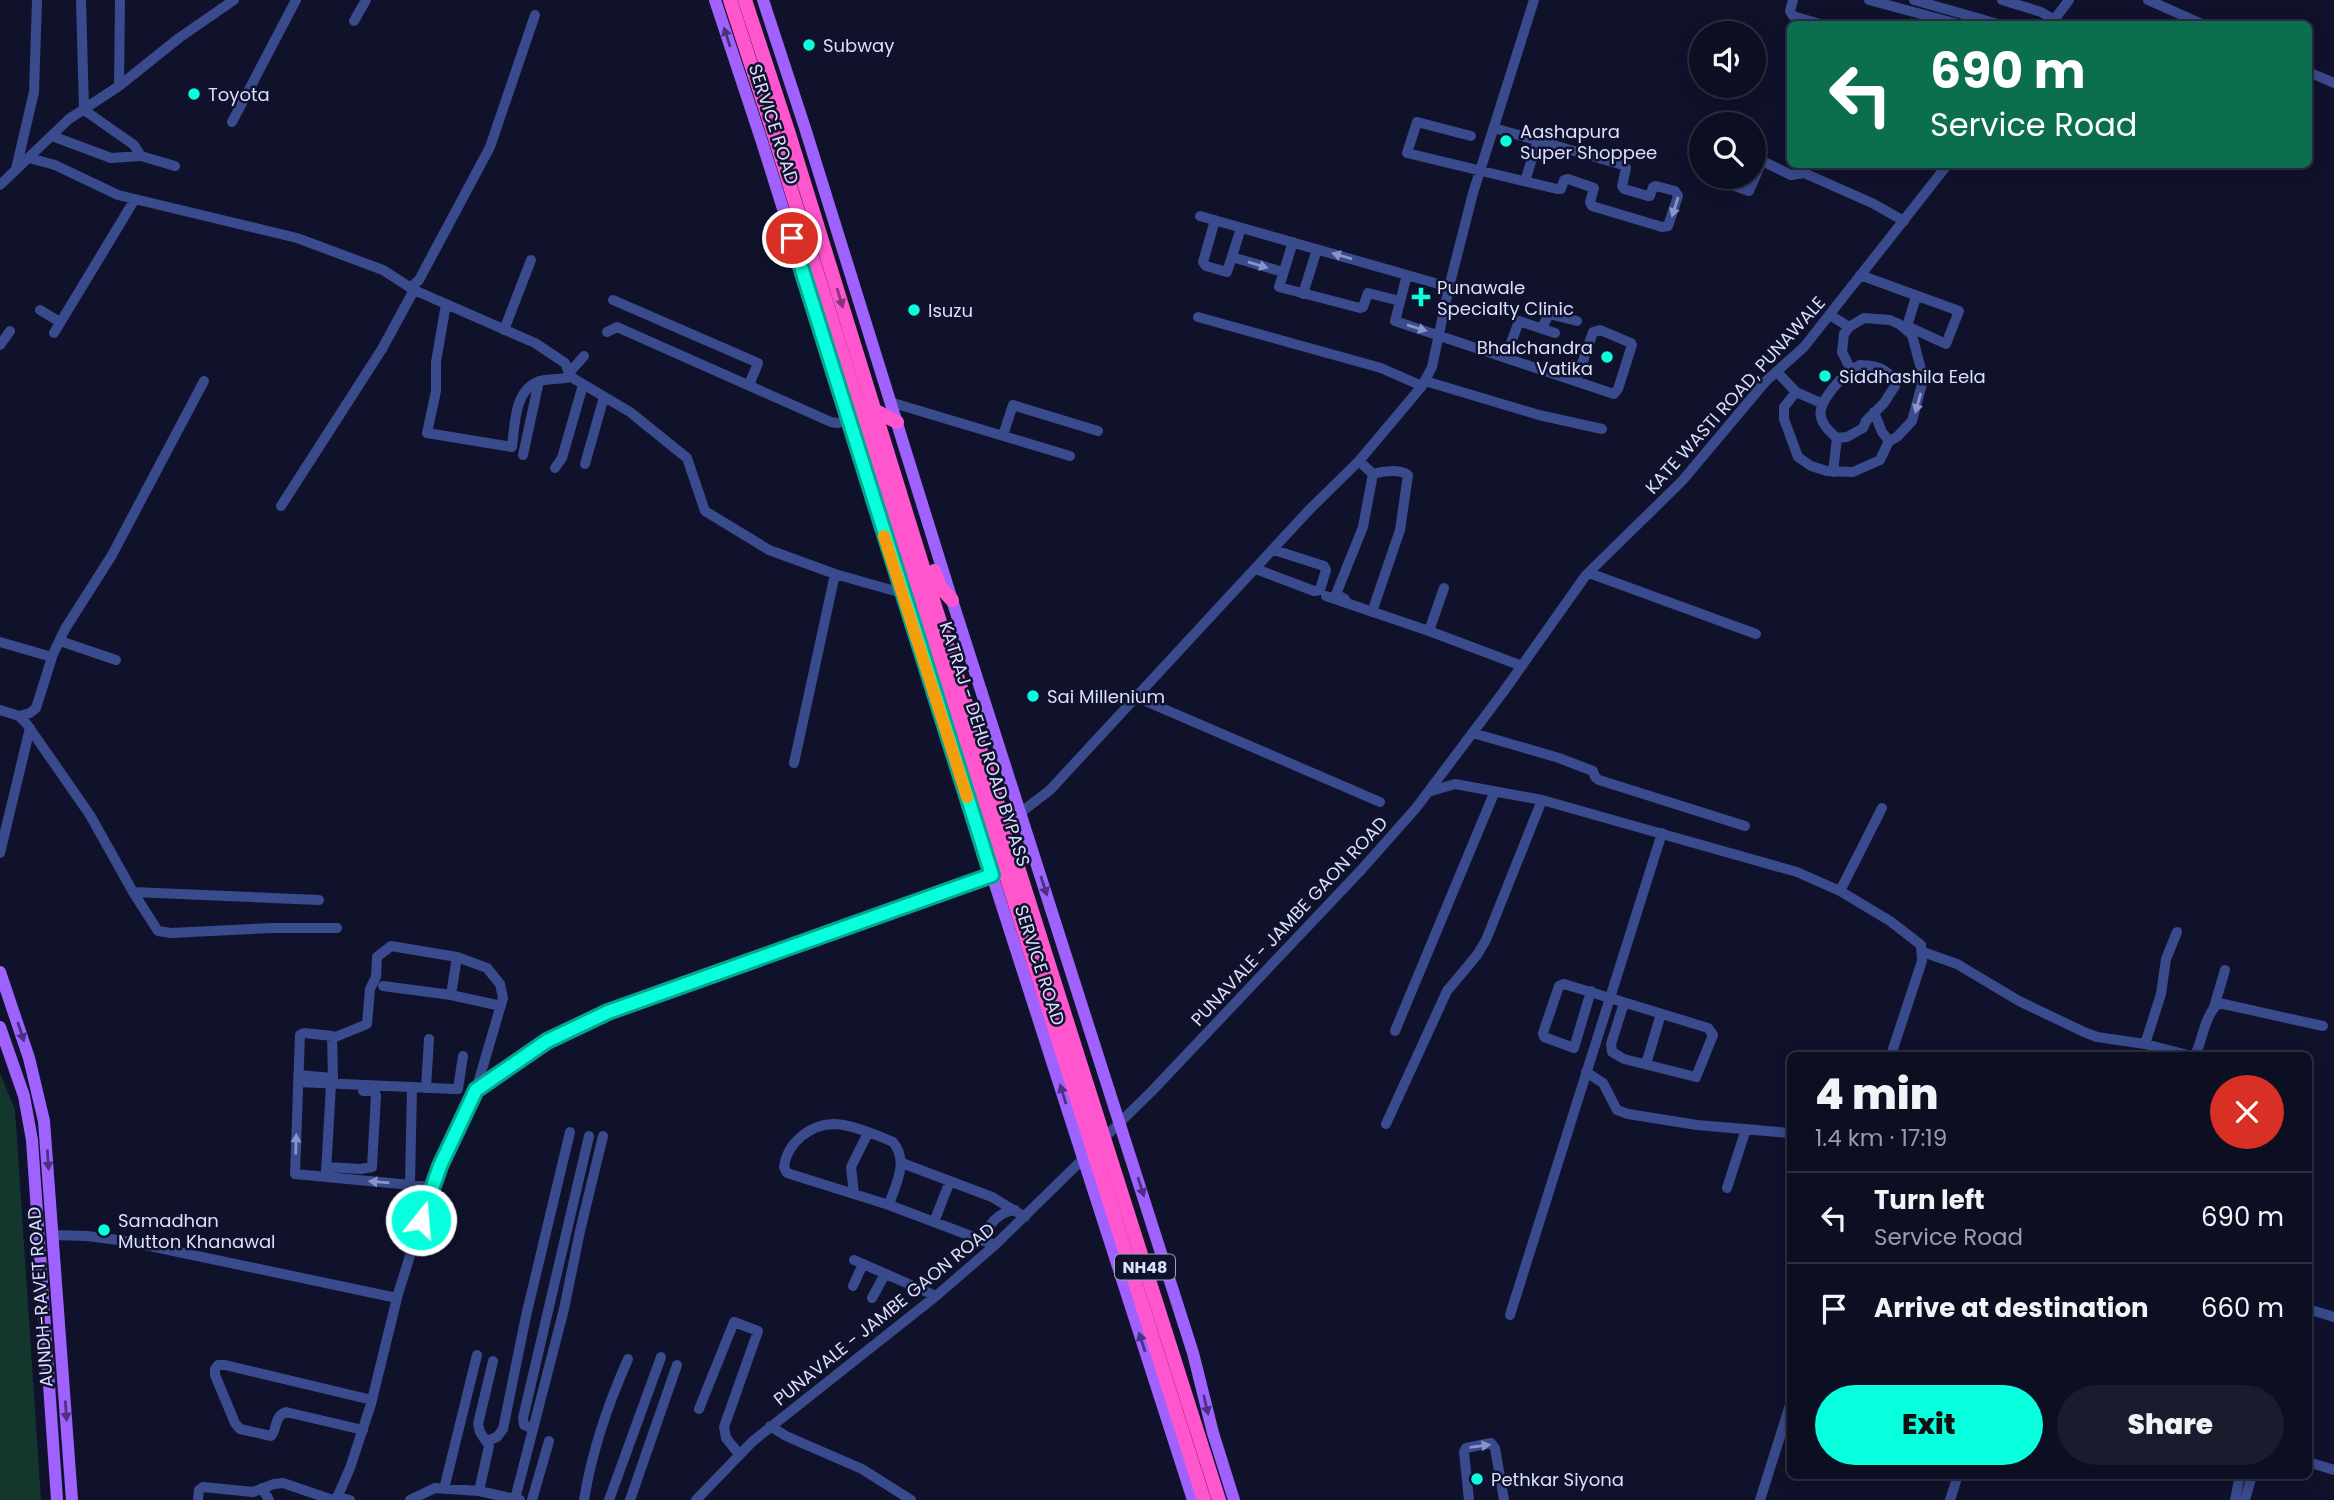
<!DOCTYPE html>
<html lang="en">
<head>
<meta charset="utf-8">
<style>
  :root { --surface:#0c0e21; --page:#1a1c2e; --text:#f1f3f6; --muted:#9a9ca5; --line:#2c2e3f; --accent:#07ffde }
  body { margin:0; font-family:Poppins,sans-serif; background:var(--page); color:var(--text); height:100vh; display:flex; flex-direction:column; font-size:26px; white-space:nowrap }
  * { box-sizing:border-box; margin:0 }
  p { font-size:23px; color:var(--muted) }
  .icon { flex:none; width:38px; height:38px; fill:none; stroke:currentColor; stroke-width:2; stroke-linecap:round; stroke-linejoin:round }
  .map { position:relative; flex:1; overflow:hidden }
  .details { position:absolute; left:1787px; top:1052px; width:525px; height:427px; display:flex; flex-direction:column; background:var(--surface); border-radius:10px; box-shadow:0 4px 18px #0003,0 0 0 2px var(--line) }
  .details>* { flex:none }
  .guide { position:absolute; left:1787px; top:21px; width:525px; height:147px; border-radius:10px; box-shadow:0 4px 18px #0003,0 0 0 2px var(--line); background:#0b6e4f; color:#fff; overflow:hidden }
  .controls { position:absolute; left:1689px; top:21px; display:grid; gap:14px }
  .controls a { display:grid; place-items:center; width:77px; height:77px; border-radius:50%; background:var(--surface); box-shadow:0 4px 18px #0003,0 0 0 2px var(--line); font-size:35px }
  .pin { position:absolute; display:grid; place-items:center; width:60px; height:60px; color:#fff; margin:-30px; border:4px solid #fff; border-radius:50%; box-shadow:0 2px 7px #0007 }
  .me { position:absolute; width:77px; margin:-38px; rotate:17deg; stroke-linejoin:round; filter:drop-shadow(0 0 5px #0008) }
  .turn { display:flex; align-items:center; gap:24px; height:147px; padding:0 28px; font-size:32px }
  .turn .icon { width:91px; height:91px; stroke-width:2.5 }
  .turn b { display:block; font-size:49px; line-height:60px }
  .round { display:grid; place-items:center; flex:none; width:74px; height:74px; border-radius:37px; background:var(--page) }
  .head { display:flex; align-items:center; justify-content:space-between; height:119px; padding:0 28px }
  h1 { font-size:42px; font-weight:800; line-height:52px }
  .action { display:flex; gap:14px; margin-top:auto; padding:14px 28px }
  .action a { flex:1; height:80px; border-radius:42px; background:var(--accent); color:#111; font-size:28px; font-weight:800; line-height:80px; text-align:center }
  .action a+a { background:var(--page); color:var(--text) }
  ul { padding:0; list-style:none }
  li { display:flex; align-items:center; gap:21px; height:91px; padding:0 28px; border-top:2px solid var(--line) }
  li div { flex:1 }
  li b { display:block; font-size:26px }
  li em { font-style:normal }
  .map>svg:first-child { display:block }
</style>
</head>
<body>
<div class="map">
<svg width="2334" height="1500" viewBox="0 0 2334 1500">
  <rect width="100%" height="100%" fill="#10122c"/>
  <path fill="#13362d" d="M0,1073L15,1110L41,1500H0Z"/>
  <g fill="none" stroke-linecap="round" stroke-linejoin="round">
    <path stroke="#394a8d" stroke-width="10" d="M81,0L84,110L134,145L141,156L175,166
      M1793,0L1790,11L1793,16L1820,24
      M1869,0L1958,24
      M1914,0L1998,24
      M2002,0L2041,12L2055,20
      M2148,0L2202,24
      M354,21L366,0
      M2051,24L2069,0
      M2308,72L2334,83
      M119,86L120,0
      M232,122L296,0
      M52,136L111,158L141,156
      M1471,136L1417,122L1407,153L1557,189H1561L1564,180L1568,179L1594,188L1590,202L1592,206L1662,227L1668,226L1678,196L1675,191L1656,186L1653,187L1650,196H1648L1624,189L1622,186L1626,168L1623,165L1494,128
      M1754,157L1791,175L1804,173L1872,203L1904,221
      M29,158L55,165L118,195L297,238L383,270L414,290L535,343L565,363L571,377L630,412L687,458L705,511L769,550L835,574L902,593
      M16,169L34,92L37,0
      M1710,177L1749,191L1762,161
      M1525,181L1538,140
      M0,185L69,119L119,86L179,38L234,0
      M1200,216L1449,287
      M1215,220L1203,262L1206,266L1227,272L1241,228
      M1293,242L1279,287L1360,308L1363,307L1368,293L1400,301
      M1232,257L1283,272
      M1407,275L1395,321L1614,394L1618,389L1632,345L1631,343L1600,330L1593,332L1576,381
      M1860,275L1959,311L1946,344L1907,326L1916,297
      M411,287L419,280L490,147L535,15
      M1303,294L1317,249
      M613,300L758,363L749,385
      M446,304L436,362V391L427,433L512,447C515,425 514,392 537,382C546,378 561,380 571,377
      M40,310L60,322
      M1830,315L1849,327
      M1198,317L1381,368L1422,386
      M1542,328L1549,314L1577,321
      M504,330L531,260
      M607,332L617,327L831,422L838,423L848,420
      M54,333L135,199
      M0,345L10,331
      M1506,357L1519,321L1555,333
      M1860,365C1876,365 1891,369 1895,386L1884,403L1866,421L1863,428L1847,437L1837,438C1814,419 1817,408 1834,387C1841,378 1849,371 1860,365Z
      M1777,372L1796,392L1821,403
      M569,373L584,356
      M1425,381L1539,415L1602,429
      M1796,392L1784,407V419L1798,457L1811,466L1827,471L1853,472L1880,460L1889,441L1897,437L1912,421L1922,384L1921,369L1912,335L1899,324L1890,320L1864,318L1849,327L1844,334L1842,352L1851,370
      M890,402L1070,456
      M1874,412L1882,432L1889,441
      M1003,435L1013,405L1098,431
      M523,455L539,381
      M585,464L604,397
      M555,468L562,458L583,385
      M1833,472L1837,438
      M281,506L382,349L414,290
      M1256,569L1314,591L1320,590L1326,570L1324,566L1274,550
      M1589,573L1756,634
      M1326,596L1429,631L1522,666
      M1345,599L1336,594L1363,527L1373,474L1359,461
      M1372,612L1400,530L1408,475C1400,469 1383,471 1373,474
      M1429,631L1444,588
      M60,641L116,660
      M0,642L52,657
      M1136,697L1380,802
      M0,710L19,716L26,723L90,815L133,892L158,931L171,933L271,928H337
      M19,716L30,713L36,708L53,654L65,629L112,555L204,381
      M1473,733L1559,758L1593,771L1595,777L1599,780L1745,826
      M794,763L835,574
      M1428,792L1455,784L1542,800L1797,872L1840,891L1890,921L1921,945L1922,961L1891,1055
      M1020,813L1050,790L1310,509L1359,461L1422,386L1432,367L1449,287L1473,193L1534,0
      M0,853L30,728
      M1840,891L1882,808
      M133,892L319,900
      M1923,952L1957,964L2019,1001L2084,1032L2097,1037L2145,1044L2188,1055
      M383,986L451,995L501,1006
      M1591,991L1574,1048L1544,1037L1543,1033L1559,986L1564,984L1708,1028L1713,1035L1696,1077L1624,1059L1612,1052L1611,1044L1624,1003
      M451,995L457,957
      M2214,1007L2225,970
      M1395,1031L1495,791
      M333,1038L367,1024L370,989L376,977L377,957L391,946L457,957L487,968L500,984L503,998L476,1090L429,1195L398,1294L371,1404L350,1468L336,1500
      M2145,1044L2161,994L2166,959L2177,932
      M2192,1055L2196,1053C2203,1038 2205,1014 2219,1003L2323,1026
      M1646,1064L1661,1014
      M1586,1072L1603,1083L1617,1110L1628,1114L1697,1125L1790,1133
      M298,1075L333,1078L332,1036L304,1033L300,1035L295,1174L432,1187
      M298,1082L455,1089H458L463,1056
      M426,1088L429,1039
      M476,1089L547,1041L608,1012L997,874
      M1386,1124L1447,991L1477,955L1486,940L1542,800
      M1102,1140L1152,1091L1362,869L1416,808L1504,691L1586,575L1682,481L1766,381L1804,347L1948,164
      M902,1163L992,1197L1025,1217
      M327,1167L361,1169L372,1167L376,1095L373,1091H363
      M326,1172L331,1085
      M410,1184L412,1087
      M1727,1188L1746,1129
      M854,1194L851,1167L868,1133
      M889,1205C896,1183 909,1162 893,1142C877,1135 853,1125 835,1124C810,1124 787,1143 784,1167L787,1173L889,1205L995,1245
      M934,1222L950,1181
      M53,1235L87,1236L126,1241L397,1298
      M984,1241C986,1225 999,1212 1015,1210
      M854,1260L936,1296
      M853,1286L863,1264
      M872,1298L885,1274
      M2308,1309L2334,1317
      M1510,1315L1662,833
      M699,1409L734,1322L758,1331L724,1427L726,1438L739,1454
      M770,1426L786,1436L862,1469L911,1500
      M533,1429L524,1425L523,1418L589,1136
      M363,1430L286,1412C273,1417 278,1429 271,1436L240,1429L235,1423L215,1375V1369L218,1365H225L372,1400
      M487,1441L497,1437L503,1429L526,1316L570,1132
      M2308,1462L2334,1470
      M262,1488L269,1500
      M444,1489L477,1355
      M479,1491L489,1446L480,1432L478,1424L493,1361
      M337,1497L350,1500
      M515,1499L564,1309L580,1231L603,1136
      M198,1500L199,1490L203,1487L253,1492L274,1484L283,1483L333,1500
      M410,1500L435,1488L479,1491L520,1500
      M532,1500L549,1441
      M584,1500C592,1450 608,1404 628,1359
      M609,1500L661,1357
      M630,1500L677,1365
      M696,1500L753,1441L936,1296L995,1245L1086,1156
      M1469,1500L1464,1452L1466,1448L1491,1443L1495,1448L1504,1500
      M1760,1500L1790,1405
      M1950,1500L1958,1475
      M2235,1500L2240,1475
      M2245,1500L2252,1475"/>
    <path stroke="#a062ff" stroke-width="12" d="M715,0L762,142L992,875L1193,1500
      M763,0L805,128L952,600L1193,1353L1213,1433L1234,1500
      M0,972L29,1058L44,1121L72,1500
      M0,1027L24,1096L32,1140L57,1500"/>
    <path stroke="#ff56ce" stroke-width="14" d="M730,0L775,138L922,610L1204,1500
      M745,0L789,134L935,606L1219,1500
      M876,411L897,422
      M934,571L940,587L952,600"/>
  </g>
  <defs><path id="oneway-solid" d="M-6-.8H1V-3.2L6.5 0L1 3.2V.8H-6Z" transform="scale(1.75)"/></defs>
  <g fill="#4a3280">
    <use href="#oneway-solid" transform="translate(727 37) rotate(-108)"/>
    <use href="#oneway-solid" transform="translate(1044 886) rotate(72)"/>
    <use href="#oneway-solid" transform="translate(21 1032) rotate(72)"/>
    <use href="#oneway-solid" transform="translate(1063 1094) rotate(-107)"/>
    <use href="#oneway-solid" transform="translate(48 1160) rotate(86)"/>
    <use href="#oneway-solid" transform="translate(1141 1187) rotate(72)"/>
    <use href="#oneway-solid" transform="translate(1142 1342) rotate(-108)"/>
    <use href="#oneway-solid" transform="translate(1206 1405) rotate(77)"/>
    <use href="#oneway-solid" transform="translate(66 1411) rotate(86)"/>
  </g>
  <g fill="#8a94c6">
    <use href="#oneway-solid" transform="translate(1675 207) rotate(108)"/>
    <use href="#oneway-solid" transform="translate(1342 256) rotate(-164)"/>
    <use href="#oneway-solid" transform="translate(1258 265) rotate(17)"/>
    <use href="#oneway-solid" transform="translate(1417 328) rotate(17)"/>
    <use href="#oneway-solid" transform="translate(1918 403) rotate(106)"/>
    <use href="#oneway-solid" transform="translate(296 1144) rotate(-88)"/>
    <use href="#oneway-solid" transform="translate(379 1182) rotate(-175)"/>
    <use href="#oneway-solid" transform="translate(1480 1446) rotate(-7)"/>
  </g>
  <use fill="#88347d" href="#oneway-solid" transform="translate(840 298) rotate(73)"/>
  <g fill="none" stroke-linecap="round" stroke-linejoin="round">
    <g stroke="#05a690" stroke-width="18">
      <path id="route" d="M421,1220L440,1166L476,1090L547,1041L608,1012L992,875L792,238"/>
    </g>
    <use href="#route" stroke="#07ffde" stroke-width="12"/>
    <path stroke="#f59e0b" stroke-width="12" d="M884,536L967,797"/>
  </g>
  <g fill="#07ffde" stroke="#10122c" stroke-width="2.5">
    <circle cx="809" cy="45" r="7"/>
    <circle cx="194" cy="94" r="7"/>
    <circle cx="1506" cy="141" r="7"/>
    <path d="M1417.5 286.5h7v7h7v7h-7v7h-7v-7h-7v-7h7z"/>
    <circle cx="914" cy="310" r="7"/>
    <circle cx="1607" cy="357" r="7"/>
    <circle cx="1825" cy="376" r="7"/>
    <circle cx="1033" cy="696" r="7"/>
    <circle cx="104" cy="1230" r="7"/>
    <circle cx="1477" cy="1479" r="7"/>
  </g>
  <g text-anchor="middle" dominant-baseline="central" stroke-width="5" stroke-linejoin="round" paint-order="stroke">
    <rect fill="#10122c" stroke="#9ea2c0" stroke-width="2" x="1115" y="1254.5" width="60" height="25" rx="5"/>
    <g font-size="16" font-weight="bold" fill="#dbdfff">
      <text x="1145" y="1267">NH48</text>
    </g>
    <g font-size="18" fill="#dbdfff" stroke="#10122c" text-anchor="start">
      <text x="823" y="45">Subway</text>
      <text x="208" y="94">Toyota</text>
      <text x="1520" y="131">Aashapura<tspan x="1520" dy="21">Super Shoppee</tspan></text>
      <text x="1437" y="287">Punawale<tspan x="1437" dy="21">Specialty Clinic</tspan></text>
      <text x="928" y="310">Isuzu</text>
      <text x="1593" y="347" text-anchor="end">Bhalchandra<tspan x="1593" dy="21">Vatika</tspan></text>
      <text x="1839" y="376">Siddhashila Eela</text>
      <text x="1047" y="696">Sai Millenium</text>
      <text x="118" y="1220">Samadhan<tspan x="118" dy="21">Mutton Khanawal</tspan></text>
      <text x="1491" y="1479">Pethkar Siyona</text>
    </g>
    <g font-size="18" fill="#dbdfff" stroke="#10122c">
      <text transform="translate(774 124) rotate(72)">SERVICE ROAD</text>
      <text transform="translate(1735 395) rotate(-48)">KATE WASTI ROAD, PUNAWALE</text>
      <text transform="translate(985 744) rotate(72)">KATRAJ - DEHU ROAD BYPASS</text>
      <text transform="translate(1289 921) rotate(-47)">PUNAVALE - JAMBE GAON ROAD</text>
      <text transform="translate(1040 965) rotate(72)">SERVICE ROAD</text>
      <text transform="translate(40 1297) rotate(-94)">AUNDH-RAVET ROAD</text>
      <text transform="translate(884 1314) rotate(-39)">PUNAVALE - JAMBE GAON ROAD</text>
    </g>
  </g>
</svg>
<div class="controls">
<a><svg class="icon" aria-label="sound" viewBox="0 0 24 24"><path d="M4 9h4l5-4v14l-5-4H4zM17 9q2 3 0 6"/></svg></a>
<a><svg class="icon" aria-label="search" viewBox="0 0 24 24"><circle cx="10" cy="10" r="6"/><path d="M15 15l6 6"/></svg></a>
</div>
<div class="pin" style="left:792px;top:238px;background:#d93025"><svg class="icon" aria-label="arrive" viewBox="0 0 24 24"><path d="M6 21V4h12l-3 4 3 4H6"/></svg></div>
<svg class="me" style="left:421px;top:1220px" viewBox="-20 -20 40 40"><circle r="17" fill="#07ffde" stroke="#fff" stroke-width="3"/><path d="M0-11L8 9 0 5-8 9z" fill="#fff"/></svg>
<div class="guide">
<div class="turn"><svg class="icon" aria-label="left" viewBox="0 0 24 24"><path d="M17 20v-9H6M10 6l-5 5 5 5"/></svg><div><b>690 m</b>Service Road</div></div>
</div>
<section class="details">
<div class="head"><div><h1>4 min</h1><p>1.4 km · 17:19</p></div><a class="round" style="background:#d93025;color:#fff"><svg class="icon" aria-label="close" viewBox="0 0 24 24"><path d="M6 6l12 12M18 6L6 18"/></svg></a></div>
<ul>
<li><svg class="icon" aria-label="left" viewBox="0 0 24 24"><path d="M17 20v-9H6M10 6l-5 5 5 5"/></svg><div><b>Turn left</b><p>Service Road</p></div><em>690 m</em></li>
<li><svg class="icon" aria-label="arrive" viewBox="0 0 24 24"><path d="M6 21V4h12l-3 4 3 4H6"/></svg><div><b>Arrive at destination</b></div><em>660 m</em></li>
</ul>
<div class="action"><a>Exit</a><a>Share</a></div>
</section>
</div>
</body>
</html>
